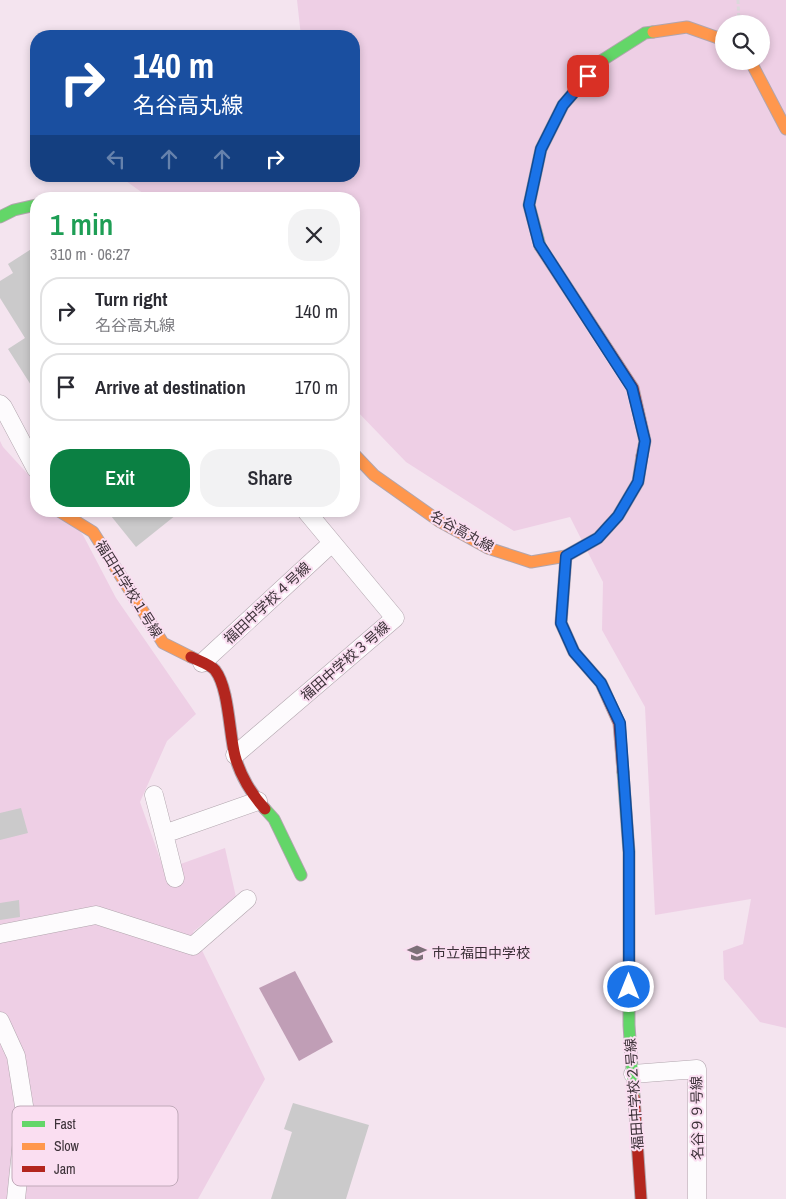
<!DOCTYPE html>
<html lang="en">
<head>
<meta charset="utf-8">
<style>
  :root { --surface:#fff; --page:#f2f2f3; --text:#2b2b33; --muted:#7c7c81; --line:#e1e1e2; --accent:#0b8043 }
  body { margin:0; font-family:"Archivo Narrow","Noto Sans JP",sans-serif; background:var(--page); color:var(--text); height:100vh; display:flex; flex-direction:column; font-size:19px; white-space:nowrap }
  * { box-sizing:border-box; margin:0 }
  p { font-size:16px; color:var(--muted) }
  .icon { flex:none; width:28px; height:28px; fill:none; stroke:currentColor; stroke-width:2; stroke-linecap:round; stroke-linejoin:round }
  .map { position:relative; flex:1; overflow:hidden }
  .panel { position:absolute; left:30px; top:192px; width:330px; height:325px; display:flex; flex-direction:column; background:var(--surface); border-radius:20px; box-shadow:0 2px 8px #0003 }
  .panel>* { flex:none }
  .guide { position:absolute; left:30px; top:30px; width:330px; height:152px; border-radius:20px; box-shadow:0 2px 8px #0003; background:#1a4fa0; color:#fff; overflow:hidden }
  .fabs { position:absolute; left:715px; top:15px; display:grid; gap:10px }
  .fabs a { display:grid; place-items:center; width:55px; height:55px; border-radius:50%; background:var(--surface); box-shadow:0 2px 8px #0003; font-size:25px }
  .pin { position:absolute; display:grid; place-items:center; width:42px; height:42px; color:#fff; margin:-21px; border-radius:10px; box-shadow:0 2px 8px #0006 }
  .me { position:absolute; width:55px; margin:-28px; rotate:0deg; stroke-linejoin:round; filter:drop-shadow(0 0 4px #0008) }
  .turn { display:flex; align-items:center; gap:18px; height:105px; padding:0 20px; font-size:22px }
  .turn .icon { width:65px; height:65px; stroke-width:2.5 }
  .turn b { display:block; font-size:35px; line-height:42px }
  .lanes { display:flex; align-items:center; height:48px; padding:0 20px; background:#0003; justify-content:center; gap:25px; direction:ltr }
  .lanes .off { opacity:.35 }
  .round { display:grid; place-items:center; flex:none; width:52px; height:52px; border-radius:20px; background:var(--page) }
  .head { display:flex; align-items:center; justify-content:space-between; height:85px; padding:0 20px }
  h1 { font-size:30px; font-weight:600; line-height:38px; color:#1e9e55 }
  .button { display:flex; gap:10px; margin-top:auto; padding:10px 20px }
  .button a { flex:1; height:58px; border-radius:20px; background:var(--accent); color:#fff; font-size:20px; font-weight:600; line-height:58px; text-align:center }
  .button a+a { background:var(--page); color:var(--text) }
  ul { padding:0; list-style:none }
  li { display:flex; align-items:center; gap:15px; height:68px; margin:0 10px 8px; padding:0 10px; border:2px solid var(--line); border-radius:20px }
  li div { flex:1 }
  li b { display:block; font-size:19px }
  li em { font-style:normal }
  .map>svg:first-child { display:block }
</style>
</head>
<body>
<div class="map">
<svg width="786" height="1199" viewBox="0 0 786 1199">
  <rect width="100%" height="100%" fill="#f4e4ef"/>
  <path fill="#eecfe5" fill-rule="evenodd" d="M297,0H786V1028L760,1022L724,979L723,951L743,944L751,899L655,915L645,707L602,630L603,582L570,517L514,531L406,462L354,408V199H151L126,181L129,176H354V36H301ZM724,24H761V61H724Z
    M0,441L3,447L36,483V511H62L83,535L116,598L196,714L167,741L140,802L164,870L225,848L236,897L193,932L265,1079L198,1199H0Z"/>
  <path fill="#c09eb6" d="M295,971L333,1042L299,1061L259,988Z"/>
  <path fill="#cbcacb" d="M36,246V393L8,349L25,338L0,298V281L13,273L8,264Z
    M107,511H181L136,547Z
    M21,808L28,833L0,840V813Z
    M19,900L20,917L0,920V903Z
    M293,1103L369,1125L346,1199H271L292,1132L284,1129Z"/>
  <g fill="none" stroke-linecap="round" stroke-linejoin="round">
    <g stroke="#b1a5ad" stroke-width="19">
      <path id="street" d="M0,404L3,407L36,469
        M202,663L332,543
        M235,755L395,618L306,511
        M154,795L164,834L258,801
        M164,834L175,878
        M0,934L96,915L193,946L247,899
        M0,1021L16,1056L25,1112L16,1199
        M633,1074L697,1069V1199"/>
    </g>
    <g stroke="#b1a5ad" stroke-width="13">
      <path id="fast" d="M0,217L14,210L36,205
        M540,246L529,205L541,149L563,105L601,61L645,33L653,32
        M623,772L629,852V1025L634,1097
        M265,809L274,819L301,875"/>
    </g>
    <g stroke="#b1a5ad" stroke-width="13">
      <path id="slow" d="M653,32L687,27L724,40
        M748,61L753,66L786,129
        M354,454L374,475L439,521L488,548L531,562L566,556L598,538L618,516L638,482L642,456
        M59,511L93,532L163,643L191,657"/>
    </g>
    <g stroke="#b1a5ad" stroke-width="13">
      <path id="jam" d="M540,246L633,388L645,441L642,456
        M566,556L561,623L574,652L601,683L619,723L623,772
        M191,657C197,660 211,665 215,670C229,688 229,733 235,756C240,775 252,795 265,809
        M634,1097L641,1199"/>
    </g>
    <path stroke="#dcd8db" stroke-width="3" stroke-dasharray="4 2.5" stroke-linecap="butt" d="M738,0L739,23"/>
    <use href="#street" stroke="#fdfbfd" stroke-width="18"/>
    <use href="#fast" stroke="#63d668" stroke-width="11"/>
    <use href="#slow" stroke="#ff974d" stroke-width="11"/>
    <use href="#jam" stroke="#b3261e" stroke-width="11"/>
  </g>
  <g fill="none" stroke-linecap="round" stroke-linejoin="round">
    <g stroke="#114b97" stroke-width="12">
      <path id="route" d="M588,76L563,105L541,149L529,205L539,244L632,388L645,441L638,482L618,516L598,538L566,556L561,623L574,652L601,683L620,723L629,852V987"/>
    </g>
    <use href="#route" stroke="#1a73e8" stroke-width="9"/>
  </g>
  <defs>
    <g id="school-bare" transform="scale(1.5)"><path d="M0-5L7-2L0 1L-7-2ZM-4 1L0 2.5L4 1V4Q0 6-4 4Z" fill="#7c7078" stroke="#fadef1" stroke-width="2.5" paint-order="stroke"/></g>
  </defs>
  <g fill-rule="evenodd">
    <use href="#school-bare" x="417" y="953"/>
  </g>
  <g text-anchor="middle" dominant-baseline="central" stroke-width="4" stroke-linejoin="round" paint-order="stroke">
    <g font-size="14" fill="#3c3138" stroke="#fadef1">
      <text transform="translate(462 531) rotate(29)">名谷高丸線</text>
      <text transform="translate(129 589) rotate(58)">福田中学校１号線</text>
      <text transform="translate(267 603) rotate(-43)">福田中学校４号線</text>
      <text transform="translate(345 661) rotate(-41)">福田中学校３号線</text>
      <text transform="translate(634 1094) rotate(-94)">福田中学校２号線</text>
      <text transform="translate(697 1118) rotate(-91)">名谷９９号線</text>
    </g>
    <g font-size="14" fill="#3c3138" stroke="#fadef1" text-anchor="start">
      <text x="432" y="953">市立福田中学校</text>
    </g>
  </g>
  <rect x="12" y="1106" width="166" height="80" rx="8" fill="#fadef1" stroke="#c1aaba" stroke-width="1"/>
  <rect x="22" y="1121" width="23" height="6" fill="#63d668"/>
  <rect x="22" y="1143" width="23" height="7" fill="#ff974d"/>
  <rect x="22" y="1166" width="23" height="6" fill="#b3261e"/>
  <g font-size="14" fill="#3c3138">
    <text x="54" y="1129">Fast</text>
    <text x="54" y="1151">Slow</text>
    <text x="54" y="1174">Jam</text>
  </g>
</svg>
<div class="fabs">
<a><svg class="icon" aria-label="search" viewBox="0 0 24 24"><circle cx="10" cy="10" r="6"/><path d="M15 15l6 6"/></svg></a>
</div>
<div class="pin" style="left:588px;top:76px;background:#d93025"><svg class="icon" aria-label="arrive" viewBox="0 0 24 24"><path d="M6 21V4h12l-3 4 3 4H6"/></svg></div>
<svg class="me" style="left:629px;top:987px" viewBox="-20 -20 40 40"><circle r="17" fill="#1a73e8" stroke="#fff" stroke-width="3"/><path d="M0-11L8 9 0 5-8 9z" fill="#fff"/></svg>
<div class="guide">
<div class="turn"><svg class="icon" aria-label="right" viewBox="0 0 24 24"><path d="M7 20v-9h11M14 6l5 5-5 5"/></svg><div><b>140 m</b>名谷高丸線</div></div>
<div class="lanes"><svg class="icon off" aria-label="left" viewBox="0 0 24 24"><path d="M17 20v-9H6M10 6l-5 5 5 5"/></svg><svg class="icon off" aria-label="ahead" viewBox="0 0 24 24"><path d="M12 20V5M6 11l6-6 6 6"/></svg><svg class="icon off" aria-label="ahead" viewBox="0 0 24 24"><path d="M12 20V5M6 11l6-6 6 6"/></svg><svg class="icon" aria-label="right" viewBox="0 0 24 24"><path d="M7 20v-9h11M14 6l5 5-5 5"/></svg></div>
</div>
<section class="panel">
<div class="head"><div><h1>1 min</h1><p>310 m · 06:27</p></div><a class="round"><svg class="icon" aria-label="close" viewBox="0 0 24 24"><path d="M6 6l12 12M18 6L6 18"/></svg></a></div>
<ul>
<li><svg class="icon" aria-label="right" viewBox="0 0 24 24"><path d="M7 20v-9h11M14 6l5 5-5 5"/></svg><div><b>Turn right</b><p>名谷高丸線</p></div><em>140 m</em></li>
<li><svg class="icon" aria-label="arrive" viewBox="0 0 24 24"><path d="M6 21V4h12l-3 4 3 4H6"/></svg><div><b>Arrive at destination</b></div><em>170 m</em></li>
</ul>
<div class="button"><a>Exit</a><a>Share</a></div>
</section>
</div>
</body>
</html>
